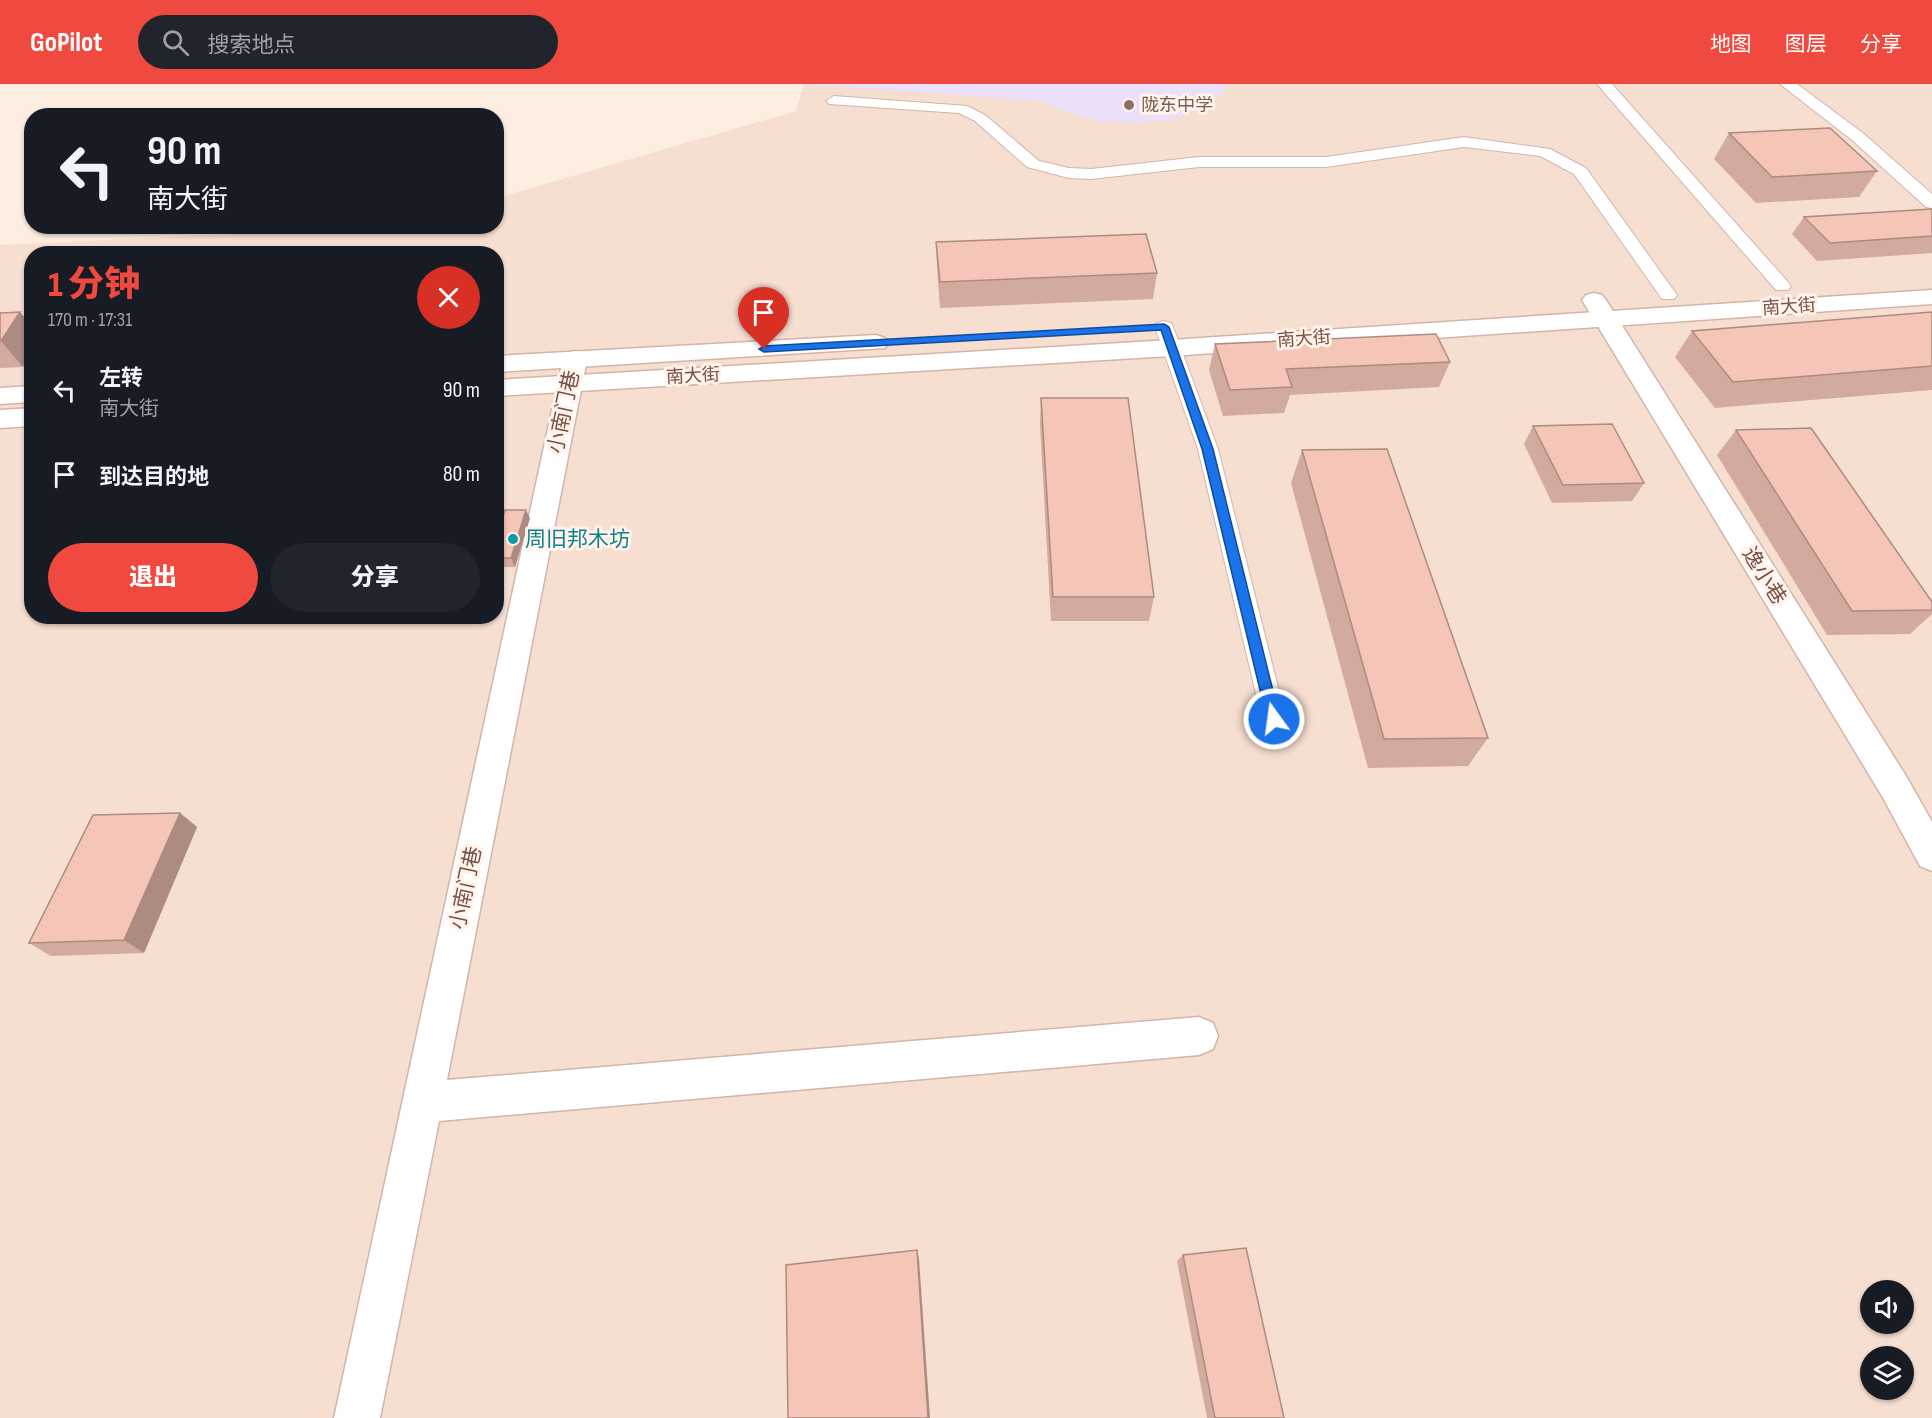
<!DOCTYPE html>
<html lang="zh">
<head>
<meta charset="utf-8">
<style>
  :root { --surface:#171b24; --page:#20242c; --text:#f1f3f6; --muted:#9ea1a6; --accent:#f0493f }
  body { margin:0; font-family:"Sofia Sans Condensed","Noto Sans SC",sans-serif; background:var(--page); color:var(--text); height:100vh; display:flex; flex-direction:column; font-size:22px; white-space:nowrap }
  * { box-sizing:border-box; margin:0 }
  p { font-size:20px; color:var(--muted) }
  .icon { flex:none; width:33px; height:33px; fill:none; stroke:currentColor; stroke-width:2; stroke-linecap:round; stroke-linejoin:round }
  .map { position:relative; flex:1; overflow:hidden }
  .panel { position:absolute; left:24px; top:162px; width:480px; height:378px; display:flex; flex-direction:column; background:var(--surface); border-radius:24px; box-shadow:0 2px 4px #0004 }
  .panel>* { flex:none }
  .hud { position:absolute; left:24px; top:24px; width:480px; height:126px; border-radius:24px; box-shadow:0 2px 4px #0004; background:#171b24; color:var(--text); overflow:hidden }
  .buttons { position:absolute; left:1860px; top:1196px; display:grid; gap:12px }
  .buttons a { display:grid; place-items:center; width:54px; height:54px; border-radius:50%; background:var(--surface); box-shadow:0 2px 4px #0004; font-size:30px }
  .pin { position:absolute; display:grid; place-items:center; width:51px; height:51px; color:#fff; margin:-62px -26px; border-radius:50% 50% 50% 0; rotate:-45deg; box-shadow:0 0 6px #0007 }
  .pin .icon { rotate:45deg }
  .me { position:absolute; width:66px; margin:-33px; rotate:346deg; stroke-linejoin:round; filter:drop-shadow(0 0 4px #0008) }
  .turn { display:flex; align-items:center; gap:21px; height:126px; padding:0 24px; font-size:27px }
  .turn .icon { width:78px; height:78px; stroke-width:2.5 }
  .turn b { display:block; font-size:42px; line-height:51px }
  .round { display:grid; place-items:center; flex:none; width:63px; height:63px; border-radius:32px; background:var(--page) }
  .head { display:flex; align-items:center; justify-content:space-between; height:102px; padding:0 24px }
  h1 { font-size:36px; font-weight:800; line-height:45px; color:var(--accent) }
  .cta { display:flex; gap:12px; margin-top:auto; padding:12px 24px }
  .cta a { flex:1; height:69px; border-radius:36px; background:var(--accent); color:#fff; font-size:24px; font-weight:800; line-height:69px; text-align:center }
  .cta a+a { background:var(--page); color:var(--text) }
  ul { padding:0; list-style:none }
  li { display:flex; align-items:center; gap:18px; height:84px; padding:0 24px }
  li div { flex:1 }
  li b { display:block; font-size:22px }
  li em { font-style:normal }
  header { display:flex; align-items:center; gap:36px; box-sizing:border-box; height:84px; padding:0 30px; background:var(--accent); color:#fff }
  header strong { font-size:28px }
  nav { display:flex; gap:33px; margin-inline-start:auto; font-size:21px }
  .search { width:420px; height:54px; background:var(--page); display:flex; align-items:center; gap:15px; box-sizing:border-box; padding:0 21px; border-radius:33px; color:var(--muted); font-size:22px }
  .map>svg:first-child { display:block }
</style>
</head>
<body>
<header>
<strong>GoPilot</strong>
<div class="search"><svg class="icon" aria-label="search" viewBox="0 0 24 24"><circle cx="10" cy="10" r="6"/><path d="M15 15l6 6"/></svg>搜索地点</div>
<nav><a>地图</a><a>图层</a><a>分享</a></nav>
</header>
<div class="map">
<svg width="1932" height="1334" viewBox="0 0 1932 1334">
  <rect width="100%" height="100%" fill="#feeee2"/>
  <path fill="#f6ded0" fill-rule="evenodd" d="M804,0H1932V1334H0V161L388,143L496,142L497,114L796,27ZM32,170H496V532H32ZM1870,1206H1904V1239H1870ZM1870,1272H1904V1305H1870Z"/>
  <path fill="#ebdffa" d="M805,0H1226L1222,11L1203,25L1175,35L1140,39L1103,37L1068,29L1041,17Z"/>
  <g fill="none" stroke-linecap="round" stroke-linejoin="round">
    <g stroke="#d1b6ab" stroke-width="2">
      <path id="lane" d="M1597,0H1612L1788,198L1791,202L1788,206H1776Z
        M1780,0H1797L1864,50L1932,110V124L1926,123L1852,56Z
        M834,12L967,22L985,31L1039,77L1069,84L1091,85L1199,73H1326L1464,53L1550,65L1586,84L1677,211L1674,215H1662L1574,90L1540,72L1464,63L1326,83H1199L1091,95L1069,94L1027,83L975,37L959,29L829,20L826,17Z
        M1164,237L1171,239L1173,243L1218,365L1286,635L1283,642L1274,645L1265,642L1262,635L1198,365L1155,243L1157,239Z"/>
    </g>
    <g stroke="#d1b6ab" stroke-width="3">
      <path id="street" d="M1594,209L1602,211L1606,216L1906,692L1932,738V787L1920,782L1882,712L1582,216L1586,211Z
        M575,267L584,269L587,275L447,996L1199,933L1213,939L1218,952L1213,965L1199,971L439,1037L380,1334H334L563,275L566,269Z"/>
    </g>
    <g stroke="#d5b4a8" stroke-width="3">
      <path id="secondary" d="M1932,206V220L1171,272L496,312V296L1171,256Z
        M876,251L885,254L888,259L885,264L496,288V272Z
        M32,302V318L0,320V304Z
        M32,324V342L0,344V326Z"/>
    </g>
    <use href="#lane" fill="#fff" fill-rule="evenodd"/>
    <use href="#street" fill="#fff" fill-rule="evenodd"/>
    <use href="#secondary" fill="#fff" fill-rule="evenodd"/>
  </g>
  <path fill="#d3aa9e" d="M1729,49L1877,87L1859,113L1756,119L1714,75Z
    M1932,125V169L1817,177L1792,150L1804,133Z
    M936,158L1157,189L1153,215L940,224L937,184Z
    M1932,228V306L1715,324L1675,273L1692,247Z
    M0,229L23,283L0,284Z
    M1215,260L1450,278L1439,303L1290,311L1284,329L1223,332L1209,286Z
    M1041,314L1154,513L1149,537H1051L1040,340Z
    M1533,342L1644,399L1632,417L1552,419L1524,360Z
    M1736,346L1932,518V530L1910,550L1827,551L1717,371Z
    M1302,366L1488,654L1468,682L1368,684L1291,399Z
    M530,434L515,483H496V452Z
    M180,729L197,743L144,869L51,872L29,859Z
    M1183,1171L1284,1334H1207L1177,1177Z"/>
  <path fill="#ac8b81" d="M20,228L32,242V269L23,283L1,257Z
    M526,426L530,434L515,483L511,474Z
    M180,729L197,743L144,869L124,856Z
    M917,1166L919,1175L930,1334H928Z"/>
  <path fill="#f5c6b8" stroke="#ac8b81" stroke-width="1.5" d="M1830,44L1877,87L1772,93L1729,49Z
    M1932,125V152L1830,159L1804,133Z
    M1146,150L1157,189L940,198L936,158Z
    M20,228L1,257H0V229Z
    M1932,228V282L1733,298L1692,247Z
    M1436,250L1450,278L1286,285L1292,303L1230,306L1215,260Z
    M1041,314H1128L1154,513H1053Z
    M1612,340L1644,399L1563,401L1533,342Z
    M1811,344L1932,518V526L1852,527L1736,346Z
    M1387,365L1488,654L1384,655L1302,366Z
    M505,426H526L511,474H496V452Z
    M180,729L124,856L29,859L93,731Z
    M1246,1164L1284,1334H1215L1183,1171Z
    M917,1166L928,1334H788L786,1181Z"/>
  <path fill="#1a73e8" stroke="#114b97" stroke-width="1.5" d="M1164,240L1169,243L1213,365L1280,635L1274,641L1267,635L1202,365L1161,246L764,268L759,265L764,262Z"/>
  <circle fill="#8d6e63" stroke="#fff3ea" stroke-width="2" cx="1129" cy="21" r="6"/>
  <circle fill="#0f9aa8" stroke="#fff3ea" stroke-width="2" cx="513" cy="455" r="6"/>
  <g text-anchor="middle" dominant-baseline="central" stroke-width="6" stroke-linejoin="round" paint-order="stroke">
    <g font-size="18" fill="#785e54" stroke="#fff3ea" text-anchor="start">
      <text x="1141" y="21">陇东中学</text>
    </g>
    <g font-size="18" fill="#775047" stroke="#fff3ea">
      <text transform="translate(1789 223) rotate(-4)">南大街</text>
      <text transform="translate(1304 255) rotate(-4)">南大街</text>
      <text transform="translate(693 292) rotate(-3)">南大街</text>
    </g>
    <g font-size="21" fill="#775047" stroke="#fff3ea">
      <text transform="translate(564 328) rotate(-78)">小南门巷</text>
      <text transform="translate(1764 492) rotate(58)">逸小巷</text>
      <text transform="translate(466 804) rotate(-78)">小南门巷</text>
    </g>
    <g font-size="21" fill="#0d838f" stroke="#fff3ea" text-anchor="start">
      <text x="525" y="455">周旧邦木坊</text>
    </g>
  </g>
</svg>
<div class="buttons">
<a><svg class="icon" aria-label="sound" viewBox="0 0 24 24"><path d="M4 9h4l5-4v14l-5-4H4zM17 9q2 3 0 6"/></svg></a>
<a><svg class="icon" aria-label="layers" viewBox="0 0 24 24"><path d="M12 4l9 5-9 5-9-5zM3 14l9 5 9-5"/></svg></a>
</div>
<div class="pin" style="left:764px;top:265px;background:#d93025"><svg class="icon" aria-label="arrive" viewBox="0 0 24 24"><path d="M6 21V4h12l-3 4 3 4H6"/></svg></div>
<svg class="me" style="left:1274px;top:635px" viewBox="-20 -20 40 40"><circle r="17" fill="#1a73e8" stroke="#fff" stroke-width="3"/><path d="M0-11L8 9 0 5-8 9z" fill="#fff"/></svg>
<div class="hud">
<div class="turn"><svg class="icon" aria-label="left" viewBox="0 0 24 24"><path d="M17 20v-9H6M10 6l-5 5 5 5"/></svg><div><b>90 m</b>南大街</div></div>
</div>
<section class="panel">
<div class="head"><div><h1>1 分钟</h1><p>170 m · 17:31</p></div><a class="round" style="background:#d93025;color:#fff"><svg class="icon" aria-label="close" viewBox="0 0 24 24"><path d="M6 6l12 12M18 6L6 18"/></svg></a></div>
<ul>
<li><svg class="icon" aria-label="left" viewBox="0 0 24 24"><path d="M17 20v-9H6M10 6l-5 5 5 5"/></svg><div><b>左转</b><p>南大街</p></div><em>90 m</em></li>
<li><svg class="icon" aria-label="arrive" viewBox="0 0 24 24"><path d="M6 21V4h12l-3 4 3 4H6"/></svg><div><b>到达目的地</b></div><em>80 m</em></li>
</ul>
<div class="cta"><a>退出</a><a>分享</a></div>
</section>
</div>
</body>
</html>
